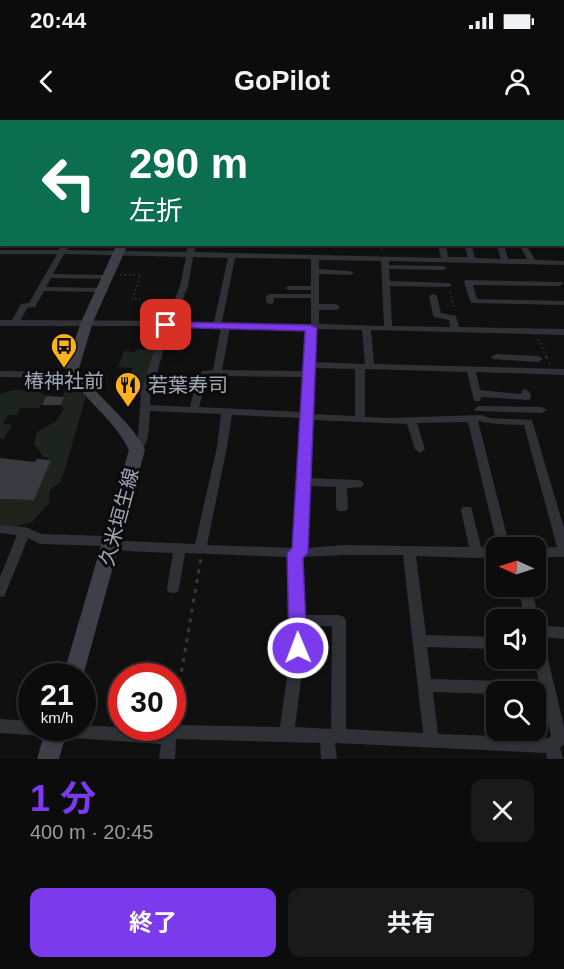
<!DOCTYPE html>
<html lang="ja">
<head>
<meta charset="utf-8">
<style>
  :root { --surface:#0c0c0d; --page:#1a1a1b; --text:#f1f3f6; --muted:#9a9b9d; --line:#2c2c2e; --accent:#7c3aed }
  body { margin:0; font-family:Helvetica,"Noto Sans JP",sans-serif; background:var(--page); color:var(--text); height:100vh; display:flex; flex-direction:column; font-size:22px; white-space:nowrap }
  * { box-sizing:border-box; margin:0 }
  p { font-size:20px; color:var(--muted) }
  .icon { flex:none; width:33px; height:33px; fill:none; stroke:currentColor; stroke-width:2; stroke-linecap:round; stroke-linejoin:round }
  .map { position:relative; height:639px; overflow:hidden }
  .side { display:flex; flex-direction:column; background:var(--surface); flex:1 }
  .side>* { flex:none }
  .top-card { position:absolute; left:0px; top:0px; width:564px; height:126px; box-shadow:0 2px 4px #0004,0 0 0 2px var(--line); background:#0b6e4f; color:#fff; overflow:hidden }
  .needle { width:39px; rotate:273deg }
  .fabs { position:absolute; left:486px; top:417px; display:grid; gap:12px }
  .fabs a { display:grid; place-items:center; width:60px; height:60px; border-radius:12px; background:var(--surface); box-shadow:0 2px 4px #0004,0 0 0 2px var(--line); font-size:30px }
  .speed { position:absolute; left:18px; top:543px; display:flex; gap:12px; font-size:30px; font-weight:700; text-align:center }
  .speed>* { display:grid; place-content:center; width:78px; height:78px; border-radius:50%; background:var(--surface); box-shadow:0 2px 4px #0004,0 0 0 2px var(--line); line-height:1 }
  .speed small { font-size:15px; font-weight:400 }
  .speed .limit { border:9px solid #d22; background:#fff; color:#111 }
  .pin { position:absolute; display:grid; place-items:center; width:51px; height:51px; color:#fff; margin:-26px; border-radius:12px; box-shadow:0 3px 9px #0006 }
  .me { position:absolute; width:66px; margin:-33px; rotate:359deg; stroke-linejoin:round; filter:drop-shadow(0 0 4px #0008) }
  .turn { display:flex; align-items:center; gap:21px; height:126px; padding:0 30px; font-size:27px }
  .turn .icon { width:78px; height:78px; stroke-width:2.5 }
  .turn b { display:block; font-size:42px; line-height:51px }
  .round { display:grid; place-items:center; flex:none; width:63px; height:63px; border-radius:12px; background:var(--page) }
  .headline { display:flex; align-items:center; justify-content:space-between; height:102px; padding:0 30px }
  h1 { font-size:36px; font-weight:700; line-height:45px; color:var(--accent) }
  .button { display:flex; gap:12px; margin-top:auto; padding:12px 30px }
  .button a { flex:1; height:69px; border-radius:12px; background:var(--accent); color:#fff; font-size:24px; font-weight:700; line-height:69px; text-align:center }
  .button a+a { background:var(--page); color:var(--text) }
  .status { display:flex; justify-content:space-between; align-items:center; height:42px; padding:0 30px; background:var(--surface); direction:ltr }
  .status svg { height:16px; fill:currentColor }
  header { display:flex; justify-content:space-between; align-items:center; height:78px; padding:0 30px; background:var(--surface); font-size:27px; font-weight:700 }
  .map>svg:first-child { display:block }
</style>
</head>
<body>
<div class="status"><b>20:44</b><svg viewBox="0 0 49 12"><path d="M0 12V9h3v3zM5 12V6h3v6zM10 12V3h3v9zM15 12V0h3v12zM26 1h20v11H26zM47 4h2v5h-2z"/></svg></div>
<header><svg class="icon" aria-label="back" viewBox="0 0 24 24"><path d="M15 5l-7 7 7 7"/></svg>GoPilot<svg class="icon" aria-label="person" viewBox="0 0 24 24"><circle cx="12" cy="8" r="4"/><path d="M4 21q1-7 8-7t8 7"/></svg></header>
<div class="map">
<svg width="564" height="639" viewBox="0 0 564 639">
  <rect width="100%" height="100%" fill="#101011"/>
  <path fill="#1c241d" d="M136,229L155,230L141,275L124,274L132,248L118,247L124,231L135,232Z
    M73,267L85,275V280L64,352L60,362L50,370L49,383L32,402L17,406L0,405V379L34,380L51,340L43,336L34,324L37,312L56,301L64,289L61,285L64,272Z
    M13,270L38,271L46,276L39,288H20L17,295H8L3,304L12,305L4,319H0V274Z"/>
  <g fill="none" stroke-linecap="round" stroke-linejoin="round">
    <path stroke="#252f36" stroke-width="1.5" d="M251,2L256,0"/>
  </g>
  <path fill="#3a3b41" d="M46,276L64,277L61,285H42Z
    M0,338L35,342L37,339L51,340L34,380L0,379Z"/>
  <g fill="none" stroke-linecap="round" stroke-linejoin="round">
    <path stroke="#36383e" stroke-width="1.5" stroke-dasharray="1.5 3" stroke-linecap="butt" d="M45,2L47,0
      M381,124L382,132
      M120,155H141L132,179H140
      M450,172L455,190
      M538,219L547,238"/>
    <path stroke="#36383e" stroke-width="2" stroke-dasharray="3 4.5" stroke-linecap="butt" d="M546,236L550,244"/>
    <path stroke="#36383e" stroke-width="3" stroke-dasharray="4 6" stroke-linecap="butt" d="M173,601L201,438"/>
    <path fill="#303137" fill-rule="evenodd" d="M15,0H21L14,2Z
      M86,0H92L86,2Z
      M114,0H120L114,2Z
      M146,0H152L146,2Z
      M321,0H327V2H321Z
      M376,0H382V2H376Z
      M400,0H406V2H401Z
      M431,0H437V2H432Z
      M468,0H484L485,1L470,2Z
      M491,0H497V2H492Z
      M0,2H2V6H0Z
      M562,9H564V13H562Z
      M562,24H564V28H562Z
      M562,46L564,47V53L562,52Z
      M0,55H2V59H0Z
      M562,69L564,70V76H562Z
      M0,81H2V85H0Z
      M563,88H564V93H562Z
      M0,94H2V100H0Z
      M62,124H69L67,130L186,132L189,124H197L194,132L441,138L438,124H446L448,137H468L464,125L471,124L475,138L501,139L496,124H504L508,139H527L519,124H526L535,140L564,141V145L389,141V145L443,146L447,148L443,150L389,149L390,161L448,163L452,165L448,167L390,166L392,206L450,207L449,200L434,197L433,195L429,176L433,174L437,176L441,193L456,196L459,207L564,209V215L371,210L374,244L564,249V255L476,252L480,270L521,274L522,270L525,269L530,272L531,278L529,280L481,277L480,281H474L467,252L365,249V297L390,298L481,295L490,298L532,300L564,408V437H536L535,428L557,427L524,305C508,305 493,304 478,301L510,428H498L468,302L417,303L425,329L420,333L415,329L407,304L312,300L309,358L358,360L362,361L364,364L362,367L347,368L348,388L346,391H338L336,388V367L309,366L306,428L344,425L469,427L461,390L463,387H471L481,427L497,428L496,437L476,438L416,436L426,515L496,517V529L427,527L431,559L539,562L534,538L536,505L564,507V519L543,517L564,607V624L560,628L563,639H547L546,633L335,623L337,639H321L320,623L178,619L176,620L175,639H159L161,624L0,613V599L32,601V608H82V605L159,610L178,605L280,607L291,528L289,437L185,433L179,468L178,472L173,473L168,472L167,468L173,433L126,431L106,426L40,424L28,418L6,472L5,476L0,477V457L17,415L0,413V405L25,407L42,414L106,416L126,421L195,424L217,327L221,294L150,291C149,305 150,327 137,334L132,330L138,316L141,274L161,206H0V200H12L21,184L29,183L57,134H0V130H59ZM64,134L186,137L180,166L166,201L21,200L27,188L35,187L44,171L102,172L106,170L102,168L46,167L51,158L108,159L112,157L108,155L53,154ZM193,137L228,138L214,202L174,201L188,166ZM235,138L311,139V166H289L285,168L289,170H311V174H270L266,176V182L270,184H273L274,178H311V204L222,202ZM319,140L381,141L384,206L319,204V190H336L340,187L336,184H319V154L350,155L354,153L350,151L319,149ZM171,206L217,209L221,207L213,250L203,251L198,254L190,287L150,285L151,274L170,207ZM230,207L307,209L304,251L222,250ZM318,209L362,210L365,244L314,242L315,211ZM314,248L355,249V296L312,294ZM217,256L304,257L302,292L199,287L207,257ZM232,295L302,298L294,428L207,425L227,327ZM344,435H403L423,613L346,609V501L344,497L339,495H304L301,437ZM304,506H332L331,609L295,607L305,528ZM433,572L496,574V572H536V575H542L551,616L549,618L438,614Z
      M465,160L562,162L563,164L559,166L473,165L477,179L564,181V185L471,183L464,162Z
      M496,234L538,236L543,239L538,242L493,239L491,237Z
      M0,251L75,252L80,255L75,258L0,257Z
      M479,286L542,287L547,290L542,293L475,291L474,289Z
      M518,466H531L539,500L537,504L536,500H525Z"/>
    <path fill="#3e4047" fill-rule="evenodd" d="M172,0H180V2H172Z
      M117,124H128L93,202L79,248C96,279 129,297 145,330L83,556H63L129,330C114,298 82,279 65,248L81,202Z
      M46,608H68L59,639H37Z"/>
  </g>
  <path fill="#7c3aed" stroke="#51269a" stroke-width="1.5" d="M166,202L311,205L317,208L308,433L303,438L307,528L304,533L298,536L291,533L289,528L287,433L292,428L305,211L162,207V203Z"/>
  <defs>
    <g id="bus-pin" transform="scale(1.35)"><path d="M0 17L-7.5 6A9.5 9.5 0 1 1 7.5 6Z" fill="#ffb11a" stroke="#0b0b0c"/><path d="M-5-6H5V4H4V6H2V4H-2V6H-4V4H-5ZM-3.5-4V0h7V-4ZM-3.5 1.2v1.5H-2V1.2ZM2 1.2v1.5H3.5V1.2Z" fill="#111"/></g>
    <g id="restaurant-pin" transform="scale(1.35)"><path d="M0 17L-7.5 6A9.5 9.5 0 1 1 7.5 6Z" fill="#ffb11a" stroke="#0b0b0c"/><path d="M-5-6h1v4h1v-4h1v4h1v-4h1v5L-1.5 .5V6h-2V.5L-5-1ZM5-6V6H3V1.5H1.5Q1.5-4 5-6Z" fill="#111"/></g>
  </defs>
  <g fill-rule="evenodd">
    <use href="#bus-pin" x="64" y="226"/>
    <use href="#restaurant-pin" x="128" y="265"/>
  </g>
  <g text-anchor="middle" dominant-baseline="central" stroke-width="6" stroke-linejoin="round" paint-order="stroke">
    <g font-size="20" fill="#9fa6b4" stroke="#0b0b0c">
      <text x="64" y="261">椿神社前</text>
      <text x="148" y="265" text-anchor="start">若葉寿司</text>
    </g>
    <g font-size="20" fill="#9fa6b4" stroke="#0b0b0c">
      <text transform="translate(119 397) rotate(-75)">久米垣生線</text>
    </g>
  </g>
</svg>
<div class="fabs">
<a><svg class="needle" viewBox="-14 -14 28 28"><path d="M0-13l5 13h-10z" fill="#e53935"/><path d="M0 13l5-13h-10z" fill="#9a9b9d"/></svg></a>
<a><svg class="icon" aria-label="sound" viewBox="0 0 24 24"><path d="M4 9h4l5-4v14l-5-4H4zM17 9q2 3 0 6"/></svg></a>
<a><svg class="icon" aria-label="search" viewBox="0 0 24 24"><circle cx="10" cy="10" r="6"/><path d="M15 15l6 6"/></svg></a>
</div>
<div class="speed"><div>21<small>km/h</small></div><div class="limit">30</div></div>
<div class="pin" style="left:166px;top:205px;background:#d93025"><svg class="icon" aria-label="arrive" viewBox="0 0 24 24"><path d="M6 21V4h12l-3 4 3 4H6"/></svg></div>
<svg class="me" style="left:298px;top:528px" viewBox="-20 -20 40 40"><circle r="17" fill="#7c3aed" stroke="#fff" stroke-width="3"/><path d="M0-11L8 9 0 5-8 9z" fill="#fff"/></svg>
<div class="top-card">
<div class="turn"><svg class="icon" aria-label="left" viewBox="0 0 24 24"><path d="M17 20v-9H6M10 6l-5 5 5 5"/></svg><div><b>290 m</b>左折</div></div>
</div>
</div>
<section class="side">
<div class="headline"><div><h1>1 分</h1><p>400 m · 20:45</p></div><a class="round"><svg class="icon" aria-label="close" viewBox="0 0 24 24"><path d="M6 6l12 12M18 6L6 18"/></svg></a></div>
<div class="button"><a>終了</a><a>共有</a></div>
</section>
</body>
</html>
